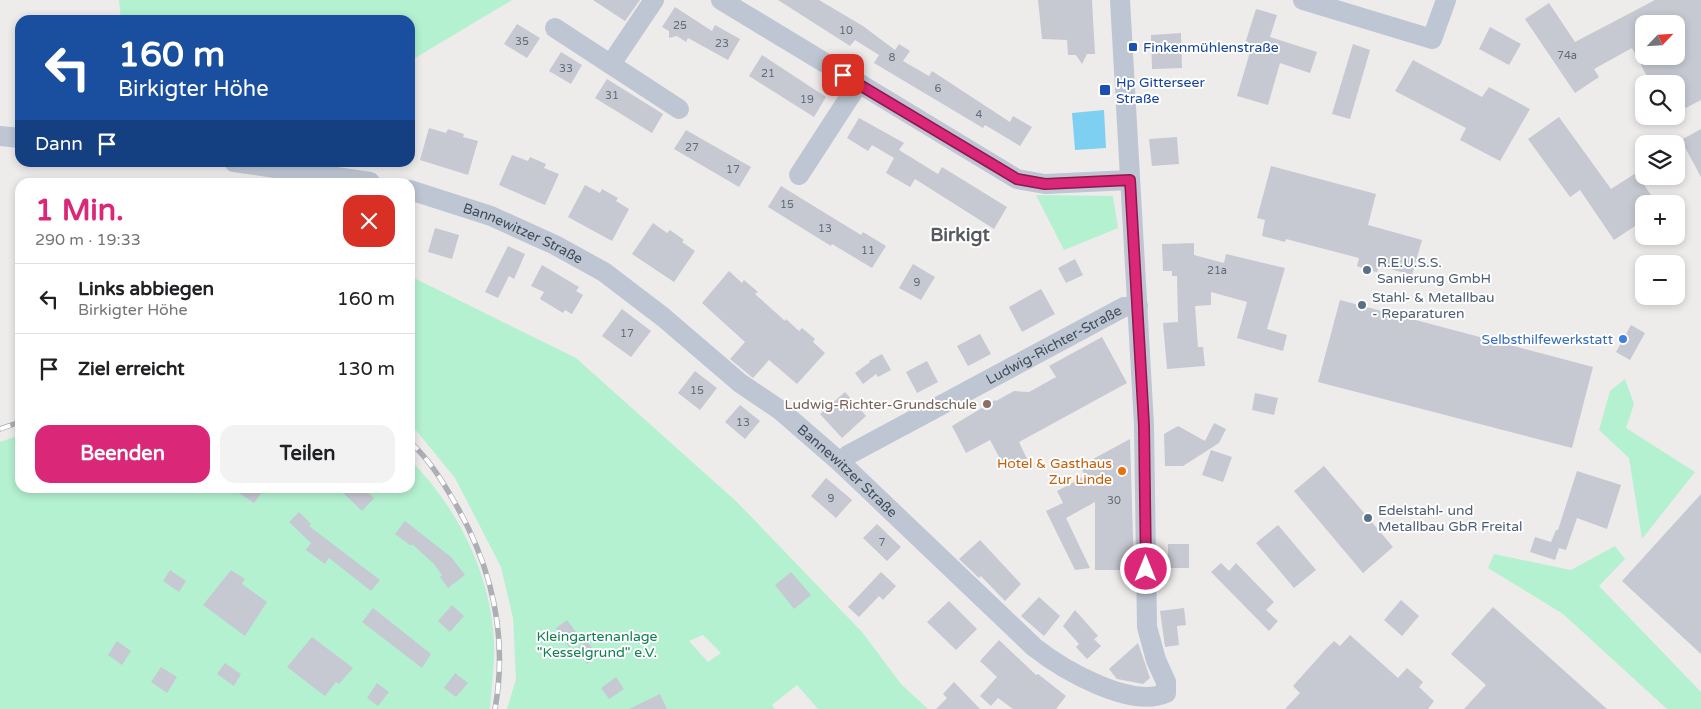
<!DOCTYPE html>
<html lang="de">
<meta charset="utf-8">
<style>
:root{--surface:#fff;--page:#f2f2f2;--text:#202124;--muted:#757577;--line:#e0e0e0;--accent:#db2777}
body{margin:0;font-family:"Varela Round",sans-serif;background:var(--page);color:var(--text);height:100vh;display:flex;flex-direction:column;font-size:19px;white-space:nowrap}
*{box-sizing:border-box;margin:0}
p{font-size:16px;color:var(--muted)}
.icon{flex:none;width:28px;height:28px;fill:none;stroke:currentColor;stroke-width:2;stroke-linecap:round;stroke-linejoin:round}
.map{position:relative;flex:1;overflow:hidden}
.panel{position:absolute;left:15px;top:178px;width:400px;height:315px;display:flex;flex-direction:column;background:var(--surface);border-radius:15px;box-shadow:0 2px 8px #0003}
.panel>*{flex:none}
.guide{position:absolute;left:15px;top:15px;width:400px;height:152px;border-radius:15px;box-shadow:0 2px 8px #0003;background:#1a4fa0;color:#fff;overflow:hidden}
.needle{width:32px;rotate:65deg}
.buttons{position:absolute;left:1635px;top:15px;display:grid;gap:10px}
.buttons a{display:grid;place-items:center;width:50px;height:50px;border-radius:10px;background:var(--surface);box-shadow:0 2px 8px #0003;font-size:25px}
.pin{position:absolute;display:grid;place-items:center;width:42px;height:42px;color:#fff;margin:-21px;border-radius:10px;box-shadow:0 2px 8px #0006}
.me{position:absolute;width:55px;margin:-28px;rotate:0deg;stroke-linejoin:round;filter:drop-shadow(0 0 4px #0008)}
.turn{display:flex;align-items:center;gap:18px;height:105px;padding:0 20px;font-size:22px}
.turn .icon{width:65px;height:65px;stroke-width:2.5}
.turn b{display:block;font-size:35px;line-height:42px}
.then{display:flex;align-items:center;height:48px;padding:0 20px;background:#0003;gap:10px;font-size:19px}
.round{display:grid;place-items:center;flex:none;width:52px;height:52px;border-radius:15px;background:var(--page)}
.overview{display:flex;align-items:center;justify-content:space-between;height:85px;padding:0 20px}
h1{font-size:30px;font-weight:700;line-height:38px;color:var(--accent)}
.cta{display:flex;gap:10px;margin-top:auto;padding:10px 20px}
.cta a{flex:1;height:58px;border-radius:15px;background:var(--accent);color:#fff;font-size:20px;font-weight:700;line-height:58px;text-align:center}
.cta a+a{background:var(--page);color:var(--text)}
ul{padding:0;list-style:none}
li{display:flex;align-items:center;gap:15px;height:70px;padding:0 20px;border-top:1px solid var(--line)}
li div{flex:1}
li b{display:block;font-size:19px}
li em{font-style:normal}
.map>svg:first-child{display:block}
</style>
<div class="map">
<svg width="1701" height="709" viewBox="0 0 1701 709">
<rect width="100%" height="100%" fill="#eeebeb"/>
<g fill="#b4f1d1" fill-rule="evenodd">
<polygon points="119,0 512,0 410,61 410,20 121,20"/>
<polygon points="1036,195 1113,196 1118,228 1064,250"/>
<path d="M410,276L576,358L737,502L862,632L901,684L928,709H818L797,685L772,705L775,709H507L516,679L513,618L501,567L455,478L410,423ZM703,635L721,653L708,662L689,641Z"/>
<polygon points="1625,379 1634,404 1626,428 1695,472 1642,539 1629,458 1599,430 1610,391"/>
<path d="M20,435V488H410V460C461,510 497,587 494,659C493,676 491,693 490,709H0V442Z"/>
<polygon points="1615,546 1625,559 1599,586 1701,692 1701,709 1667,709 1563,614 1488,568 1494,554 1571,570"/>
</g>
<polygon fill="#7dd0f2" points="1104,110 1106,148 1075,150 1072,113"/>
<g fill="#c6c9d2" fill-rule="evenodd">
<polygon points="593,0 640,0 625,21"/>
<polygon points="778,0 819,0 863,26 895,50 899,44 910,51 903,61 929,76 932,71 1010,122 1013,116 1032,127 1020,146 985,125 983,128 874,63 879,55 855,40 850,46"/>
<polygon points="1038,0 1092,0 1095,54 1087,54 1082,64 1076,55 1068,55 1067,40 1042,39"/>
<path d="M1655,0H1701V100L1676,113V84H1651L1632,48L1594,69L1599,77L1575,93L1525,19L1549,3L1575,42ZM1644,24H1676V56H1644Z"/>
<polygon points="675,7 712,31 715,25 740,39 728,60 688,38 686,42 677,36 669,38 669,31 662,27"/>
<polygon points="1256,9 1277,15 1270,37 1317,52 1310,73 1280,63 1268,105 1237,96 1250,52 1243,50"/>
<polygon points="517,24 540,38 527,58 504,44"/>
<polygon points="1490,27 1521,44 1509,65 1479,49"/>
<polygon points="1181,33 1182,68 1152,69 1151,35"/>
<polygon points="1353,44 1370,50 1350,119 1332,114"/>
<polygon points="561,52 582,65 571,84 549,71"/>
<polygon points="762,55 826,97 814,117 749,76"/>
<polygon points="1413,60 1482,97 1489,87 1530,109 1500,161 1460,140 1466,128 1395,91"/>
<polygon points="607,79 663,114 652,133 595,98"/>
<polygon points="1559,117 1611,189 1636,173 1657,204 1644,204 1644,220 1614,240 1580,190 1570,197 1528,139"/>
<polygon points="859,118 904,143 899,150 938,174 942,167 1007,207 994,229 915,179 910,187 886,173 894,158 872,145 868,151 847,138"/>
<polygon points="429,128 446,133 448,129 464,134 463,137 478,141 468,175 420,160"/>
<polygon points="1701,129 1701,177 1681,140"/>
<polygon points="686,130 751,167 739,187 674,149"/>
<polygon points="1177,137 1179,164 1152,166 1149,139"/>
<polygon points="512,155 528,161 530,157 546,164 544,168 559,174 545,205 499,185"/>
<polygon points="1271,166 1376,194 1368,225 1422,240 1412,275 1379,266 1377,272 1367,270 1357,266 1359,258 1286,239 1285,242 1262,236 1265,220 1257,218"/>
<polygon points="585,185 600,193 602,189 618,198 616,201 629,209 612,241 568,217"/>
<polygon points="781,186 861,235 863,232 886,246 872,268 832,244 831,246 768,207"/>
<polygon points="653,223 667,233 670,230 684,240 682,242 695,251 674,282 632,254"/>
<polygon points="435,228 459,235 452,259 428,252"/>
<polygon points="1194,243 1194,255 1224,263 1226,254 1285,268 1267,329 1287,335 1283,351 1237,338 1247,302 1211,292 1211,305 1195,306 1198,347 1203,347 1205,366 1167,369 1163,323 1178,322 1177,276 1172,276 1172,271 1163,271 1162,244"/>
<polygon points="508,246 525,254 514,279 509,276 498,298 485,292"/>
<polygon points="1075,259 1083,275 1066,283 1058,268"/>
<polygon points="913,264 935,277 921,300 899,288"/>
<polygon points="542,265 579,287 576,291 583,295 572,314 565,310 563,313 540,299 544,292 531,286"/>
<polygon points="729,271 742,283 744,280 758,292 755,294 785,321 786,319 799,331 802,328 815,339 813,342 825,353 797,384 769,360 753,378 730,359 745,342 702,303"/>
<polygon points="1041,289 1055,314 1022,332 1009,307"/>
<polygon points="1340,300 1593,367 1572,448 1318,382"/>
<polygon points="622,309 651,331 631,357 602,336"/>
<polygon points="1631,325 1645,333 1630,360 1616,352"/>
<polygon points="980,334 991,354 968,366 957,346"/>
<polygon points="1102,337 1127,383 1019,442 1027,459 1006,470 990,440 966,453 952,426 995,400 996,401 1014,391 1029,392 1056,377 1049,366"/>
<polygon points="882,354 891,370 878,377 876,374 863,384 855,373 870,362 869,361"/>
<polygon points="927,361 938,382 917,393 906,372"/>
<polygon points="695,371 717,388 700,410 678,393"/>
<polygon points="845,392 866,416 842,438 820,414"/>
<polygon points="1255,393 1278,398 1274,415 1252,410"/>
<polygon points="740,405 760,421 745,439 725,422"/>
<polygon points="1214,423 1226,429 1219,443 1183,466 1165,466 1164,434 1178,426 1205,441"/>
<polygon points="1130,439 1134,570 1095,570 1095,502 1066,518 1090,568 1075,570 1046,511 1063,503 1057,491 1085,476 1080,466"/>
<polygon points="1211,450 1232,457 1223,482 1202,475"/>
<polygon points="1324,466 1393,547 1363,573 1294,491"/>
<polygon points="1577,471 1621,485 1607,529 1577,518 1566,550 1559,548 1555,560 1530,552 1535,537 1551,542 1556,530 1558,530"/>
<polygon points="826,478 852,500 836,518 811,496"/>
<polygon points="231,488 265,488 254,503"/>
<polygon points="338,488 363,488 374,498 362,511"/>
<polygon points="1701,494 1701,654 1622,581"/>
<polygon points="299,512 311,524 309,526 380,580 371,591 329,558 325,564 306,550 311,543 289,522"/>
<polygon points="405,521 451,557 465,575 448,588 440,577 442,575 434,564 412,544 411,546 395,534"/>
<polygon points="877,524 901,547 887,561 863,538"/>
<polygon points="1278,525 1316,570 1294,588 1256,543"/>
<polygon points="980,540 1021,584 1005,601 981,576 979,578 959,559"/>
<rect x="1168" y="544" width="21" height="24"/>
<polygon points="1221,563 1229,571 1236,563 1274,602 1266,610 1278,621 1269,631 1211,572"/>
<polygon points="170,570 186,581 179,592 163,581"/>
<polygon points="231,570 245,579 242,584 267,602 245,636 203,605"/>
<polygon points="791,572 811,595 794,609 775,585"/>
<polygon points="881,572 896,586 883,600 879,596 859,617 848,607"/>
<polygon points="1039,597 1060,616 1044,636 1021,616"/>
<polygon points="1401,600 1419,616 1402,636 1384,620"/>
<polygon points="949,601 977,629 956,650 927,622"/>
<polygon points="452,605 464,616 450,632 438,621"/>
<polygon points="1493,607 1607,709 1464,709 1486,685 1451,654"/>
<polygon points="373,608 431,654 422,668 362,622"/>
<polygon points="1184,608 1186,625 1177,626 1179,645 1165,647 1160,611"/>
<polygon points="1075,610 1098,636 1094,639 1101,646 1087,659 1076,647 1079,644 1063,626"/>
<polygon points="567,620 581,639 569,647 556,628"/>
<polygon points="1350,635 1398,678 1407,668 1423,682 1419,687 1434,701 1428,709 1285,709 1300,693 1293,686 1327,648 1334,641 1340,646"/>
<polygon points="312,637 353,668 339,684 336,682 325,696 287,667"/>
<polygon points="999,640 1036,675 1038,674 1066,696 1056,709 1013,709 998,698 991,706 980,696 997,677 980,661"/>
<polygon points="117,641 131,651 122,665 108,655"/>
<polygon points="587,641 598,656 587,664 576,649"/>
<polygon points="1138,643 1150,678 1143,684 1117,679 1109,669"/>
<polygon points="225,663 241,674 234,686 217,674"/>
<polygon points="161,667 177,677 167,693 151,682"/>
<polygon points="455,673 468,683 456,697 444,688"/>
<polygon points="616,677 624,689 609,699 601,688"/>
<polygon points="954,682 980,709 936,709 947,698 943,694"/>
<polygon points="377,683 389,692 378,706 367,698"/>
<polygon points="660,694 667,709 629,709"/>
</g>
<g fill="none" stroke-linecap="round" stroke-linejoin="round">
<g stroke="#bdc6d2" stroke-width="20">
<polyline points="721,0 1017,179 1045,184 1130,180"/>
<polyline points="1303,0 1432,39 1446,0"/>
<polyline points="555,28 679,109"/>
<polyline points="611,64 654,0"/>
<polyline points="0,136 20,138"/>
<polyline points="234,162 370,182"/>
<polyline points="799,175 858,84"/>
<path id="s1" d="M410,190L491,216L555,245L604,272L663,317L740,383L780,410L841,463L1034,647C1063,670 1131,709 1166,693V682L1156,660L1147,627L1144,425L1120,0"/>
<path id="s2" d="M841,463L848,455L1124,307L1138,306"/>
</g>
<defs>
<g id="rail">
<polyline points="0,429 20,422"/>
<path d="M410,442C429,459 443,482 455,503C492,567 508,636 495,709"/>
</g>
</defs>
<use href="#rail" stroke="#adafb6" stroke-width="5.5"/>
<use href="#rail" stroke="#fff" stroke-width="4" stroke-dasharray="11" stroke-linecap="butt"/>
</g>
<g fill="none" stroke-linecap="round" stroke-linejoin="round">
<defs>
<polyline id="route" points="843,75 1017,179 1045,184 1130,180 1144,425 1146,569"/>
</defs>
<use href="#route" stroke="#8e194d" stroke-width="12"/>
<use href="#route" stroke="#db2777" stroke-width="9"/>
</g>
<g fill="#1a4fb4" stroke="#fff" stroke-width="2">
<rect x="1128" y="42" width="10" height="10" rx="2.5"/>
<rect x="1099" y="84" width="12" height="12" rx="2.5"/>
</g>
<g fill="#5c6f8a" stroke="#fff" stroke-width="2">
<circle cx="1367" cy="270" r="5"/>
<circle cx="1362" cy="305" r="5"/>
<circle cx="1368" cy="518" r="5"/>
</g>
<circle fill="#3f7fe0" stroke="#fff" stroke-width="2" cx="1623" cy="339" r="5"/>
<circle fill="#8d6e63" stroke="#fff" stroke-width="2" cx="987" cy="404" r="5"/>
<circle fill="#e8710a" stroke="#fff" stroke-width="2" cx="1122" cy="471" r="5"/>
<g text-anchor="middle" stroke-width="4" stroke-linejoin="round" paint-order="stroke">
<g font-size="11" fill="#636c78">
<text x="680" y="29">25</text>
<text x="846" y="34">10</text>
<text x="522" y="45">35</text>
<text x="722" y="47">23</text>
<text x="1567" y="59">74a</text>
<text x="892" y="61">8</text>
<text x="566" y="72">33</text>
<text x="768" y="77">21</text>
<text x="938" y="92">6</text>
<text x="612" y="99">31</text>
<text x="807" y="103">19</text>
<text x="979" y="118">4</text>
<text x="692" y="151">27</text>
<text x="733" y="173">17</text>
<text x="787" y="208">15</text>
<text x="825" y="232">13</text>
<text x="868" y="254">11</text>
<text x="1217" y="274">21a</text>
<text x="917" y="286">9</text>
<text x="627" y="337">17</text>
<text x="697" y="394">15</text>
<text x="743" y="426">13</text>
<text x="831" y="502">9</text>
<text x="1114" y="504">30</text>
<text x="882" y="546">7</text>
</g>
<g font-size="14" fill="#164399" stroke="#fff" text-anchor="start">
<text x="1143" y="52">Finkenmühlenstraße</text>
<text x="1116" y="87">Hp Gitterseer<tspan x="1116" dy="16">Straße</tspan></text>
</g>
<g font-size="14" fill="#424d5a" stroke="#fff">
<text dy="5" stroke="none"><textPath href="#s1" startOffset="121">Bannewitzer Straße</textPath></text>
<text dy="5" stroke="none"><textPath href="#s2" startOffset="244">Ludwig-Richter-Straße</textPath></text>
<text dy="5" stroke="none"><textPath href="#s1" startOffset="526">Bannewitzer Straße</textPath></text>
</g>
<g font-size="14" fill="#4e5e75" stroke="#fff" text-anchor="start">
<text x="1377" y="267">R.E.U.S.S.<tspan x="1377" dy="16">Sanierung GmbH</tspan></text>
<text x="1372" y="302">Stahl- &amp; Metallbau<tspan x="1372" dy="16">- Reparaturen</tspan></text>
<text x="1378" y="515">Edelstahl- und<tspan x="1378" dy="16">Metallbau GbR Freital</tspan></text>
</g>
<g font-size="14" fill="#366cbe" stroke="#fff" text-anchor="end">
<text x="1613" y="344">Selbsthilfewerkstatt</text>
</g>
<g font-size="14" fill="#785e54" stroke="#fff" text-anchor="end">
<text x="977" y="409">Ludwig-Richter-Grundschule</text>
</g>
<g font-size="14" fill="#c56008" stroke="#fff" text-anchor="end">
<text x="1112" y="468">Hotel &amp; Gasthaus<tspan x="1112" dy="16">Zur Linde</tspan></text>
</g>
<g font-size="14" fill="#0f7f50" stroke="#fff">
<text x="597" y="641">Kleingartenanlage<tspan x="597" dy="16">"Kesselgrund" e.V.</tspan></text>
</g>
<g font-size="19" font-weight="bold" fill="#575b61" stroke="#fff">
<text x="960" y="241">Birkigt</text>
</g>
</g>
</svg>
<div class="buttons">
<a><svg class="needle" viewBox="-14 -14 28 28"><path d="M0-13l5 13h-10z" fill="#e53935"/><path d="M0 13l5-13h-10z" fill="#757577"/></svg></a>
<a><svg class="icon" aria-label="search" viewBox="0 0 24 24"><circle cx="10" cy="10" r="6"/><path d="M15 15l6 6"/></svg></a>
<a><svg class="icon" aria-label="layers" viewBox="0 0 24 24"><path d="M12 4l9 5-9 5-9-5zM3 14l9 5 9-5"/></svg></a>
<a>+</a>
<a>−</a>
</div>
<div class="pin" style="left:843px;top:75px;background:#d93025"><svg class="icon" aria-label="arrive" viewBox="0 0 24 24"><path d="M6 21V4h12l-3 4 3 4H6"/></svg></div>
<svg class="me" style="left:1146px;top:569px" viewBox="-20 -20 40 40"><circle r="17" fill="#db2777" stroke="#fff" stroke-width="3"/><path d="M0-11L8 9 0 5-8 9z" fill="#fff"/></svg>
<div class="guide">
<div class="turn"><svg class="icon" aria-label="left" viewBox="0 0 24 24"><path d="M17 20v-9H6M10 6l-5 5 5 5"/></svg><div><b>160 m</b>Birkigter Höhe</div></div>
<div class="then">Dann<svg class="icon" aria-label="arrive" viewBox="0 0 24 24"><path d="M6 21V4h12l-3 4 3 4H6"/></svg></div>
</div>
<section class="panel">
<div class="overview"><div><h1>1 Min.</h1><p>290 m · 19:33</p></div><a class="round" style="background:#d93025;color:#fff"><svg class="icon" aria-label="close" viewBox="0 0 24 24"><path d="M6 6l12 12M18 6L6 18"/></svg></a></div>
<ul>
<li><svg class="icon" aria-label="left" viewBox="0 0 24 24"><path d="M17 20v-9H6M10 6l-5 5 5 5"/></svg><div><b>Links abbiegen</b><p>Birkigter Höhe</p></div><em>160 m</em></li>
<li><svg class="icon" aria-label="arrive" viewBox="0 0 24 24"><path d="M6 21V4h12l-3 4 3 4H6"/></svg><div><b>Ziel erreicht</b></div><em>130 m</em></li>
</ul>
<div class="cta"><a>Beenden</a><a>Teilen</a></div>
</section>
</div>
